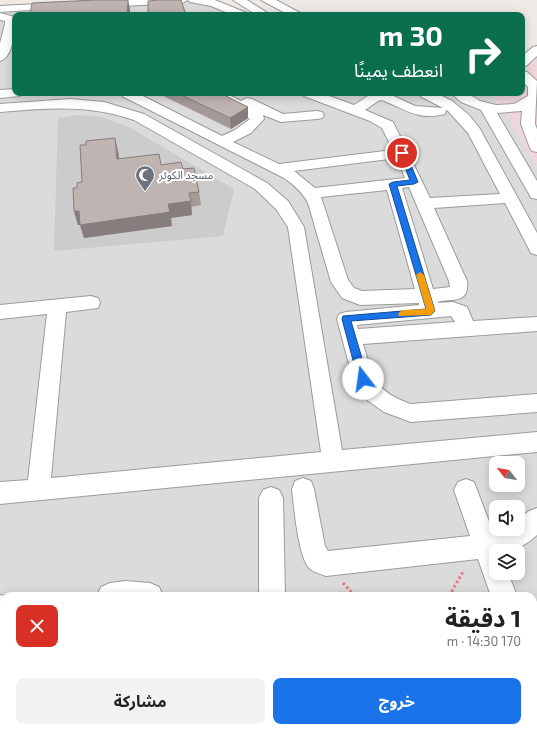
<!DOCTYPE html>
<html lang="ar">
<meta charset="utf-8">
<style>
:root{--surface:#fff;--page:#f2f2f2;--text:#222;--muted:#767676;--accent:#1a73e8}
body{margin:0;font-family:"Exo 2","Noto Sans Arabic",sans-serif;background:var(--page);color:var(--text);direction:rtl;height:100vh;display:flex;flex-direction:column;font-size:15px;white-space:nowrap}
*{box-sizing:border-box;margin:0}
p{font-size:13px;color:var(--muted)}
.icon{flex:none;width:22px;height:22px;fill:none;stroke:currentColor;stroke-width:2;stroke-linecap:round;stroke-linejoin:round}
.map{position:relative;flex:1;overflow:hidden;direction:ltr}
.side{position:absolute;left:0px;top:592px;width:537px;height:140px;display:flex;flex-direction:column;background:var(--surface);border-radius:12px 12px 0 0;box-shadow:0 2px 10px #0003;direction:rtl}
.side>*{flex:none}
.banner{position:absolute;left:12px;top:12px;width:513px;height:84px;border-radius:8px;box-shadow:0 2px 10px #0003;direction:rtl;background:#0b6e4f;color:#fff;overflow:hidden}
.needle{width:26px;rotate:301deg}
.tools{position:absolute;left:489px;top:456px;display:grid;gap:8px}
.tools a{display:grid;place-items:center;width:36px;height:36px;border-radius:8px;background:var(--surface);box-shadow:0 2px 10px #0003;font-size:20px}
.pin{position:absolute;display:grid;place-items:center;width:34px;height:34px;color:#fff;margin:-17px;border:2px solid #fff;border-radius:50%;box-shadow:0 1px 4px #0007}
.me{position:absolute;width:44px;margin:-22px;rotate:345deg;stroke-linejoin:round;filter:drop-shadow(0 0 3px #0008)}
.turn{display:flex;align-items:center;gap:14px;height:84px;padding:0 16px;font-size:18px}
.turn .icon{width:52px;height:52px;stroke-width:2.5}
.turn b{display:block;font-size:28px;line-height:34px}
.round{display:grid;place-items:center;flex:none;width:42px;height:42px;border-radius:8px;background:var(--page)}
.overview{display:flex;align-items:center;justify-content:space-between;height:68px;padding:0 16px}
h1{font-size:24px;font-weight:700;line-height:30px}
.primary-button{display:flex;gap:8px;margin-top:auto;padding:8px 16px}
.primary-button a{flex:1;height:46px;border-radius:8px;background:var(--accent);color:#fff;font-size:16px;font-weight:700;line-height:46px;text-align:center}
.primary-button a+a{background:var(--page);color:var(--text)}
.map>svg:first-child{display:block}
</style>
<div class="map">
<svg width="537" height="732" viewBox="0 0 537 732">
<rect width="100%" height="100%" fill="#eee9e5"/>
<path fill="#dcdbdc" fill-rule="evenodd" d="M208,1L253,15H15V93H492L537,167V732H0V13ZM496,463H518V485H496ZM496,507H518V529H496ZM496,551H518V573H496ZM4,596H533V728H4Z"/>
<polygon fill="#eed6da" points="537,52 537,167 492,93 522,93 522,64"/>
<polygon fill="#ccc" points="78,115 102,117 127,126 234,189 223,236 54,251 58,118"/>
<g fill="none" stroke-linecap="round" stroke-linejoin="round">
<defs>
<g id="minor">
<polygon points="115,0 188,0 182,3 102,7 96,4 102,1"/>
<polygon points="188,0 215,0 247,13 249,15 233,15 211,6 190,2"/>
<polygon points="233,0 247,0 271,15 257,15"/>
<polygon points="261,0 276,0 304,15 289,15"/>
<polygon points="58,3 62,4 64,6 62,8 0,12 0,6"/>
<path d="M0,13L15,17C15,28 14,57 0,61V43L5,24V21L0,20Z"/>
<polygon points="537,46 537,56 526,66 522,67 522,56 533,47"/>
<polygon points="522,71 527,72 537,81 535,124 537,129 537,152 532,151 530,148 521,124 522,111 497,113 537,181 537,199 531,198 529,194 481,110 461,102 451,93 467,93 480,101 496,105 514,104 528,96 528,87 522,81"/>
<polygon points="15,89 15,93 22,93 20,96 0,98 0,90"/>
<path d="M120,93H137L222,136L235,130L250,119L219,101L217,98L219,95H229L241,101L247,98L252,99L283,114L317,111L322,112L324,115L322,118L317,119L281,122L263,115L264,119L251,133L233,142L279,164L393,150L382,128L370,121L304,96L302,93H321L354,105L371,94L387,93L415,106L443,108L420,96L418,93H436L452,101L469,115L480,129L537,233V255L531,253L505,203L434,208L467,281C470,308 446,296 437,303L453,302L467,307L473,321L537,317V331L363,344C373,377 375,392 411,404L537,394V412L411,422L384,412L367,400L353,379L337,319L339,314L346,312L419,305V303L360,305L342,298L331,282L308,203C302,192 294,185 284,178L122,96ZM382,100C405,109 418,121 445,114L446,110L448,111L468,133L500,194L430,198L393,122L365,110L378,101ZM397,158L405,178L315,188L294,171ZM409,187L449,281L450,287L433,289L402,188ZM387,190L415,289L362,291L354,288L348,280L321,197ZM451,316L455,322L358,329L357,325Z"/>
<path d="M70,99L104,102L144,114L267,183L288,201L304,227L342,450L537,432V452L0,504V482L28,480L47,314L0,319V305L91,296L98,298L100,303L98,308L66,312L51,478L321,452L288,227L276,209L255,189L134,120C88,104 48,108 0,112V104Z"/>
<path d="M303,478L311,481L314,489L325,546L328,551L470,536L454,490L458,482L466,479L474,482L493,532L504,529H518V520L529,511L537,508V535C524,547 514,551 496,551V573H508L517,596H491L478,559L326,576C321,574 313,572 309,568C298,555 294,507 292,489L295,481Z"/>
<polygon points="271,487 279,490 283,498 285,596 259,596 259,498 263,490"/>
<polygon points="126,581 150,583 159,587 163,596 97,596 101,587 110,583"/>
<polygon points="0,595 6,596 4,596 4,621 0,621"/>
<rect x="533" y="628" width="4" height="26"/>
<polygon points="4,656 4,689 0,691 0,658"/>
<polygon points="0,707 4,707 4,728 15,728 14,731 0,732"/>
<rect x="194" y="728" width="28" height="4"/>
</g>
</defs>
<use href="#minor" stroke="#9b9b9b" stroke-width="2"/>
<g stroke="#ef7684" stroke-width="3" stroke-dasharray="2.5 2.5" stroke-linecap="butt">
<polyline points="343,583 355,596"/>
<polyline points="449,596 464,570"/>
</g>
<use href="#minor" fill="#fff" fill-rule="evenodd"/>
</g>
<g fill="#a49b99">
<polygon points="130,9 129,15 30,15"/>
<polygon points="157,93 220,93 248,118 231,129"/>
<polygon points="86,145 118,151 119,159 161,165 183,169 199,192 201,205 191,207 192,215 171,218 172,226 84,238 80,225 78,225 74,211 77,188 82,182"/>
</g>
<g fill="#867e7d">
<polygon points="128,0 130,9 129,15 127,15 127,13"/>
<polygon points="248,107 248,118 231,129 230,118"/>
<polygon points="115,138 118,151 121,173 117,159"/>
<polygon points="191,201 192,215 171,218 172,226 84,238 80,225 78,225 74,211 168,204"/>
</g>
<g fill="#bfb4b2" stroke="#867e7d">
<polygon points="96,0 128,0 127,13 92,15 30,15 32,3"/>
<polygon points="157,0 181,0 186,15 148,15 148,1"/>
<polygon points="177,93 220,93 248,107 230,118"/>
<polygon points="115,138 117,159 159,154 161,165 181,162 183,169 194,168 199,192 189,193 191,201 168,204 170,212 80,225 79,211 74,211 73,188 77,188 77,183 82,182 80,145 86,145 86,141"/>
</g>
<polygon fill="#1a73e8" stroke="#114b97" points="402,151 406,153 418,182 414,184 397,186 435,311 431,315 351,321 368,379 363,383 358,379 342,319 343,316 426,309 389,184 393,182 410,180 399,153"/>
<polygon fill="#f59e0b" points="420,272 424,275 435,311 431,315 399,316 398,314 402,310 426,309 416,275"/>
<defs>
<symbol id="mosque-pin" viewBox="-11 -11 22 30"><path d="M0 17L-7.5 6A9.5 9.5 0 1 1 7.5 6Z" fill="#6b7280" stroke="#fff"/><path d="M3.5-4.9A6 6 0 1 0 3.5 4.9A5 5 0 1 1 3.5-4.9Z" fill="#fff"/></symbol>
</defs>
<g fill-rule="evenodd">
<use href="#mosque-pin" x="134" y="164" width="22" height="30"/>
</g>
<g text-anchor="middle" stroke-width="4" stroke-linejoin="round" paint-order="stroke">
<g font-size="11" fill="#5b616d" stroke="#fff" text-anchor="start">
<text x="159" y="179">مسجد الكوثر</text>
</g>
</g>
</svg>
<div class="tools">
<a><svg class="needle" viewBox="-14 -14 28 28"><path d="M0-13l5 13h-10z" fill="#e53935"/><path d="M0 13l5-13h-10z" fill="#767676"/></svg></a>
<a><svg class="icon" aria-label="sound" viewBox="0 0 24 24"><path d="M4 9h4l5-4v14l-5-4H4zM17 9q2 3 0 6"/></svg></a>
<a><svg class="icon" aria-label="layers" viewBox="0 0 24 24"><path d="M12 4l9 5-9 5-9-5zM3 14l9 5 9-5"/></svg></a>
</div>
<div class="pin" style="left:402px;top:153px;background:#d93025"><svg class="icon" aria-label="arrive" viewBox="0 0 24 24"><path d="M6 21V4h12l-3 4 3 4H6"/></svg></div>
<svg class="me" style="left:363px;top:379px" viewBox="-20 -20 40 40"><circle r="19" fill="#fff"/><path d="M0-13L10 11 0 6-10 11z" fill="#1a73e8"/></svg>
<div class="banner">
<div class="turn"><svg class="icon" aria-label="right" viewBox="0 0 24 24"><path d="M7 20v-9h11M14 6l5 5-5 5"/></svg><div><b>30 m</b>انعطف يمينًا</div></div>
</div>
<section class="side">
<div class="overview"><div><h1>1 دقيقة</h1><p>170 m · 14:30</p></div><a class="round" style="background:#d93025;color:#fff"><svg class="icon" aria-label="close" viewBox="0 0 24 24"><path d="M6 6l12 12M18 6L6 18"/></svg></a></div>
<div class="primary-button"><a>خروج</a><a>مشاركة</a></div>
</section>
</div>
